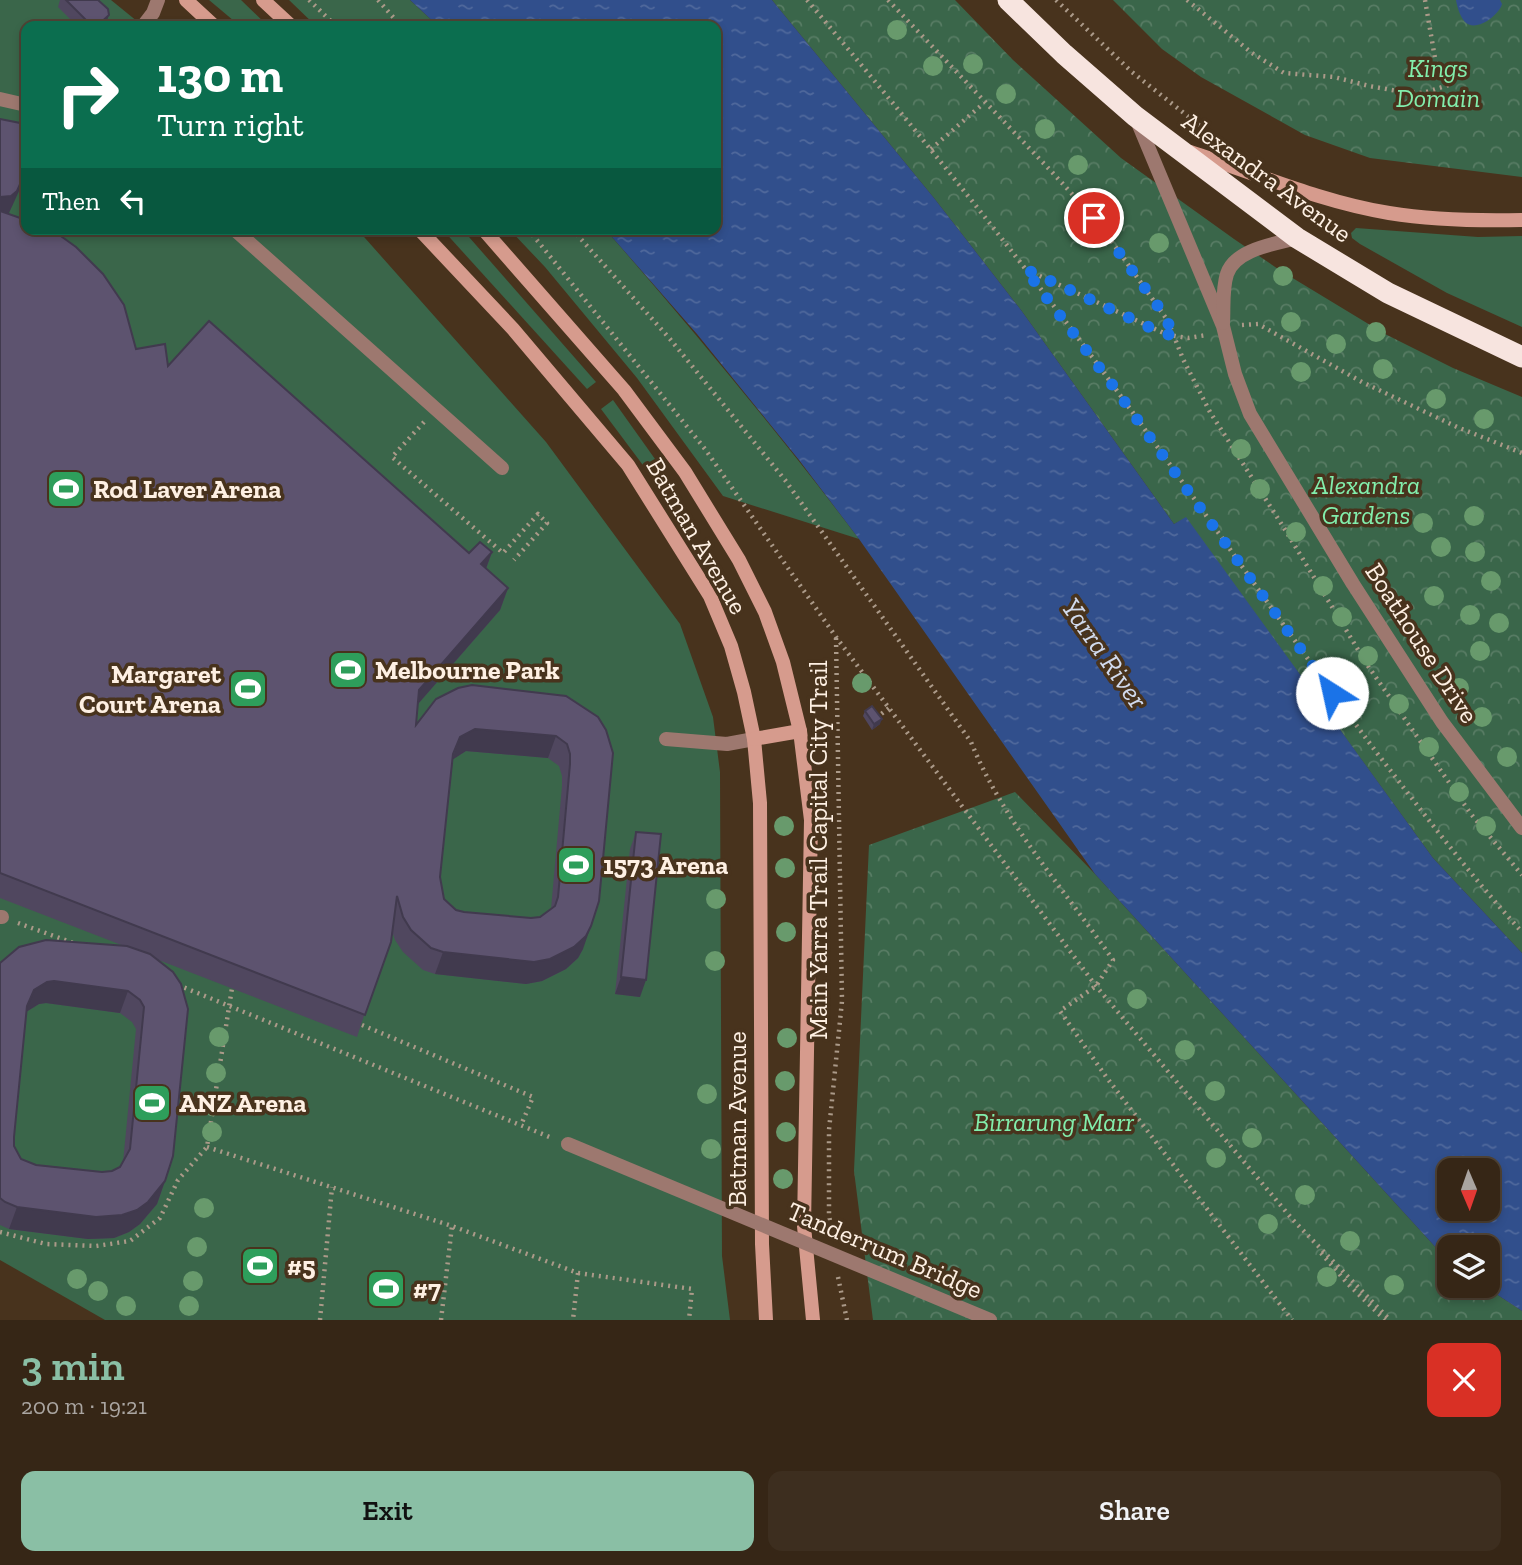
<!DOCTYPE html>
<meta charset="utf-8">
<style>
:root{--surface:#362616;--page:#3d2e1f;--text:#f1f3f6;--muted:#aaa5a1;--line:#504335;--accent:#8abfa5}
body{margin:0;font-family:"Zilla Slab",serif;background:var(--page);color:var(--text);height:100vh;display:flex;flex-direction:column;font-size:26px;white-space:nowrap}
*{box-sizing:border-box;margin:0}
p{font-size:23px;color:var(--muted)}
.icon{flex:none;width:38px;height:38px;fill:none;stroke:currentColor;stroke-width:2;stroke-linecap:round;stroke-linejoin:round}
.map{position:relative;height:1320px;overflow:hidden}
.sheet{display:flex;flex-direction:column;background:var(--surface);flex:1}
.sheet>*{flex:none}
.guide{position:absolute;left:21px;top:21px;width:700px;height:214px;border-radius:14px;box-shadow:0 4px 10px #0003,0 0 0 2px var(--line);background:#0b6e4f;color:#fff;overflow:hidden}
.needle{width:46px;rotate:178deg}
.fabs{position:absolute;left:1437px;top:1158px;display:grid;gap:14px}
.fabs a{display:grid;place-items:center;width:63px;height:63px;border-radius:14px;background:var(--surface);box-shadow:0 4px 10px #0003,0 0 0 2px var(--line);font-size:35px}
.pin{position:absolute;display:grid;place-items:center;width:60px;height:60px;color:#fff;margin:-30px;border:4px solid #fff;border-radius:50%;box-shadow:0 2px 7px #0007}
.me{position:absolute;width:77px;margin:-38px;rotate:325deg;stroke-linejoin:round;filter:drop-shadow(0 0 5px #0008)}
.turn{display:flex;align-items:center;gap:24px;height:147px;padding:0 21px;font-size:32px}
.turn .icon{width:91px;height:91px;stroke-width:2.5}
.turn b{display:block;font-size:49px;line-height:60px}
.then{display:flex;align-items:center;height:66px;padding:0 21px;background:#0003;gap:14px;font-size:26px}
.round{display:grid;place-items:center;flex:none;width:74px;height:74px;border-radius:14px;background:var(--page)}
.overview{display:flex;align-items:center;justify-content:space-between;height:119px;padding:0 21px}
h1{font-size:42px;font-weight:600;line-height:52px;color:var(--accent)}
.button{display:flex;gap:14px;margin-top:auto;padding:14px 21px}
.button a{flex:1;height:80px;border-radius:14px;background:var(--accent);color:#111;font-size:28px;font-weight:600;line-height:80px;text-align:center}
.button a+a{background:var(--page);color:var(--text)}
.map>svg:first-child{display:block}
</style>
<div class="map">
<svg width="1522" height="1320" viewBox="0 0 1522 1320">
<defs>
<pattern id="park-crowns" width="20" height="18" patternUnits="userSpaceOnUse" patternTransform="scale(1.75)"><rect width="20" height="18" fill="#3a664a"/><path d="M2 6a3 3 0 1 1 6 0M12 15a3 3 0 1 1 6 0" fill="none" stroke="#587c64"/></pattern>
<pattern id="water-ripples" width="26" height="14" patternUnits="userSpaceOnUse" patternTransform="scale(1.75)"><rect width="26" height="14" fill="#314f8c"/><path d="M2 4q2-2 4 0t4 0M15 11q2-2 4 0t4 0" fill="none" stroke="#50699c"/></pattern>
</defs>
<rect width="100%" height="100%" fill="#48331d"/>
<g fill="#3a664a">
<polygon points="0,0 111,0 143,26 26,26 26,229 357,229 546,442 680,624 713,717 720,772 722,1256 730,1320 105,1320 0,1260"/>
<polygon points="209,0 241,0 268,26 240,26"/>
<polygon points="289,0 410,0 438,26 316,26"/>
<polygon points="1356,228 1478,237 1522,236 1522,327 1447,293 1360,244 1352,238 1351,233"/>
<polygon points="442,229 462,229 596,382 587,389"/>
<path d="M509,229H605C693,330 778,432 859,539L723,496L637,378L545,267Z"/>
<polygon points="613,400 660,466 669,488 663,492 601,409"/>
</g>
<g fill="url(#park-crowns)">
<polygon points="772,0 955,0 1013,60 1121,158 1234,239 1281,271 1385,334 1453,368 1522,397 1522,953 1433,858 1186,518 1174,524 1021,310 934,198"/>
<polygon points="1113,0 1522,0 1522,177 1370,158 1305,135 1201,77 1162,49"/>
<polygon points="1015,792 1095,874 1449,1262 1449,1286 1484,1286 1522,1311 1522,1320 873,1320 854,1171 869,845"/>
</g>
<g fill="url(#water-ripples)" fill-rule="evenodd">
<path d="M410,0H772L934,198L1021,310L1174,524L1186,517L1433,858L1522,953V1311L1484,1286H1488V1248H1449V1262L1095,874L859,539L799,460L697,334L605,229H716V26H438ZM1449,1171H1488V1209H1449Z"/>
<path d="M1456,0H1500L1502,4C1499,15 1476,33 1465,22C1460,17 1457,6 1456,0Z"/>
</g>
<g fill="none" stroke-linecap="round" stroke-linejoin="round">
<g stroke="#ab9a89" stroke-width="4.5" stroke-dasharray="2 5" stroke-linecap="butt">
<polyline points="309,0 336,26"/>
<polyline points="378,0 401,26"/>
<path d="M807,0C913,126 1018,255 1115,388C1203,509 1287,633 1377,753C1424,814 1470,875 1522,932"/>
<polyline points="888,0 1051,171 1094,218 1120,253 1168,321 1183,359 1210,412 1284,528 1368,666 1471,814 1522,875"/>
<polyline points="1056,0 1132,72 1214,137"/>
<polyline points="1187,0 1252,53 1284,73 1334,77 1369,86 1403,92 1423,93 1452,84"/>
<polyline points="1425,0 1436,64"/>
<polyline points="931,149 984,103"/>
<polyline points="528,229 705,449 836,637 1096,986 1293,1220 1390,1320"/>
<path d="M572,229L670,339L785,480L971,742C1004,823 1064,889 1113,960L1096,986L1060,1011L1107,1078L1292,1320"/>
<polyline points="1027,270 1168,335 1188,338 1207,335"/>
<polyline points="1242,325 1258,324 1362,382 1457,427 1522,453"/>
<polyline points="424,422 392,457 503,553 538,514 547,523 514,560"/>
<polyline points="876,718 889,708"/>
<polyline points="18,923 76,944"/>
<polyline points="178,985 552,1138"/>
<polyline points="362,1025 533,1097 521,1125"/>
<polyline points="207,1147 452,1226 578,1273 573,1320"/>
<polyline points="0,1232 46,1244 96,1246 130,1241 160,1218 178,1180 207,1147 232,988"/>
<polyline points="832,1234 829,1215 829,1130 842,1001 836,638"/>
<polyline points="1321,1253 1348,1284 1385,1320"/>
<polyline points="578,1273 692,1289 689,1320"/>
<polyline points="838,1277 847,1320"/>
<polyline points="320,1320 332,1187"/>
<polyline points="441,1320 452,1226"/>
</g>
<g stroke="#9d786f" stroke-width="14">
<polyline points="143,26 153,13 158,0"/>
<polyline points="0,99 26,105"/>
<polyline points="234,229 502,468"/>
<polyline points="666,739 727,744 754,739"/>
</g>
<g stroke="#9d786f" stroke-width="14">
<polyline points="1136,118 1223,326 1235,374 1250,414 1353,584 1442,722 1522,828"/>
<path d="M1223,323C1224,308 1222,289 1227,274C1235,249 1275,244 1297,238"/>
<polyline points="0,917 2,917"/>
</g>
<g stroke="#d69b8d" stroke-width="14">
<polyline points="186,0 214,26"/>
<polyline points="263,0 291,26"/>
<path d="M1190,152C1255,173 1321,202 1389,213C1433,220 1478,221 1522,220"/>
<polyline points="419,229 513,329 628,465 710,596 731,646 744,692 754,739 760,803 762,1244 766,1320"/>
<polyline points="483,229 624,390 685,472 739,560 765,612 783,662 800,731 811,820 804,1226 813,1320"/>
<polyline points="754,739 800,731"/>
</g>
<polyline stroke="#f7e4df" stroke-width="21" points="1008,0 1064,54 1135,116 1297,238 1388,293 1522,357"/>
<polyline stroke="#9d786f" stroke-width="14" points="568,1144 990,1320"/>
</g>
<g fill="#689a6c">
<circle cx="897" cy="30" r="10"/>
<circle cx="973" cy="64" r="10"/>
<circle cx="933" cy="66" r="10"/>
<circle cx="1006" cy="94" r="10"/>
<circle cx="1045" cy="129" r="10"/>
<circle cx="1078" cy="165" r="10"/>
<circle cx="1159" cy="243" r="10"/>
<circle cx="1283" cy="276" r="10"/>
<circle cx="1291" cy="322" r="10"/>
<circle cx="1376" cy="332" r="10"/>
<circle cx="1336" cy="344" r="10"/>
<circle cx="1383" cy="369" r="10"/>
<circle cx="1301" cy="372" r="10"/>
<circle cx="1436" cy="399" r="10"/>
<circle cx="1484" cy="419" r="10"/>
<circle cx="1241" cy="449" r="10"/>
<circle cx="1260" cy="489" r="10"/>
<circle cx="1474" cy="516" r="10"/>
<circle cx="1379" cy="517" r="10"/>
<circle cx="1423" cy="523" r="10"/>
<circle cx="1296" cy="532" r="10"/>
<circle cx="1441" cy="547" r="10"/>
<circle cx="1475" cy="552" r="10"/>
<circle cx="1491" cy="581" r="10"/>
<circle cx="1323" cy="586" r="10"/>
<circle cx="1434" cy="596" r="10"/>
<circle cx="1470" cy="615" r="10"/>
<circle cx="1342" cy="617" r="10"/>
<circle cx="1499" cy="623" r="10"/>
<circle cx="1480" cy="651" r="10"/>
<circle cx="1368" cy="656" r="10"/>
<circle cx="862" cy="683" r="10"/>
<circle cx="1459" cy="688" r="10"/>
<circle cx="1399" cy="704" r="10"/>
<circle cx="1482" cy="717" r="10"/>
<circle cx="1429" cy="747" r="10"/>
<circle cx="1507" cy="757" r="10"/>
<circle cx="1459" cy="792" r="10"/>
<circle cx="784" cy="826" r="10"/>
<circle cx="1486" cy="826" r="10"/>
<circle cx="785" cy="868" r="10"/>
<circle cx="716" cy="899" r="10"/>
<circle cx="786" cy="932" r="10"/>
<circle cx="715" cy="961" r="10"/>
<circle cx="1137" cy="999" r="10"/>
<circle cx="219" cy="1037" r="10"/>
<circle cx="787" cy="1038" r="10"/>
<circle cx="1185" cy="1050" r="10"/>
<circle cx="216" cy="1073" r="10"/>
<circle cx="785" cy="1081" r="10"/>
<circle cx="1215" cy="1091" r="10"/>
<circle cx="707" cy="1094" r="10"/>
<circle cx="212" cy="1106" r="10"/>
<circle cx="212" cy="1132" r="10"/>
<circle cx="786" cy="1132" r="10"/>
<circle cx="1252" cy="1138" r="10"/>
<circle cx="711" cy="1149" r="10"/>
<circle cx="1216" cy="1158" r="10"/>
<circle cx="783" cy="1179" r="10"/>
<circle cx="1305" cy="1195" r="10"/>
<circle cx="204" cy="1208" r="10"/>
<circle cx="1268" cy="1224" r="10"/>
<circle cx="1350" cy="1241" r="10"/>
<circle cx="197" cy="1247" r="10"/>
<circle cx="1327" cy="1277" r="10"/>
<circle cx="77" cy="1279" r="10"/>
<circle cx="193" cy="1281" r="10"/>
<circle cx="1394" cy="1285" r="10"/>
<circle cx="98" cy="1291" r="10"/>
<circle cx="126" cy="1306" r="10"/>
<circle cx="189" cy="1306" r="10"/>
</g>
<g fill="#50475f" fill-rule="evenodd">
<polygon points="60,0 98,0 105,26 77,26 58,7"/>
<path d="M0,119L26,172L19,191L8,214L136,349L168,366L469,553L492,552L486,569L508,588L500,610L418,704L416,725L566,696L583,949L578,958L566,969L542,981L526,984L435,974L423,970L403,952L395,940L392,931L357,1037L156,959L165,1181L157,1204L140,1224L129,1232L114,1238L88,1239L9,1229L0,1225V963L124,946L0,898ZM466,751L548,758L559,766L562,776V786L551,909L540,917L531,918L464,912L456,910L444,899L440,877L453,759ZM46,1003L120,1013L132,1022L136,1029L123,1162L120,1167L112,1171L102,1172L36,1165L21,1159L14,1146V1137L26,1012L39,1004Z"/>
<polygon points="865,711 880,724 872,730 863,716"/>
<polygon points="636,832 640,997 615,994 630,849"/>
</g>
<g fill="#413a4e">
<polygon points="109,15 105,26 97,26"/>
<polygon points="26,171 19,191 9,213 3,218 0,218 0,197"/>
<polygon points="492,552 484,574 481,564"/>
<polygon points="508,588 500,610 411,712 419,690"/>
<polygon points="882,719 880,724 872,730 874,724"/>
<polygon points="475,729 556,736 548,758 466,751 452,760 460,737"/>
<polygon points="591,926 583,949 578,958 566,969 542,981 526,984 435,974 443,952"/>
<polygon points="621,977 646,980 640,997 615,994"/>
<polygon points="54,981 128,991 120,1013 46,1003 39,1004 26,1012 27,1006 34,990 47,982"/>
<polygon points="165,1181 157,1204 140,1224 129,1232 114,1238 88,1239 9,1229 17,1207"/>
</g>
<g fill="#5d536f" stroke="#413a4e" stroke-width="2" fill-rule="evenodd">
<polygon points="66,0 98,0 108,9 109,15 97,26 92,26"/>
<polygon points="0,119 20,123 26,135 26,171 17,191 11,196 0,197"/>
<path d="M0,211L26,220V229H51L76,247L103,274L124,305L136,349L165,344L168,366L209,321L469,553L480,542L492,552L481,564L508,588L419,690L416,725L436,699L458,688L472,685L566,696L598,717L606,730L613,753L599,901L591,926L586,936L574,947L550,959L534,962L443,952L431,948L411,930L403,917L397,896L391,942L365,1015L0,873ZM475,729L556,736L567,744L570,754V764L558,897L555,906L540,917L531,918L464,912L456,910L444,899L440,877L453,754L460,737Z"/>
<polygon points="872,706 882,719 874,724 865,711"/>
<polygon points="636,832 661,834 646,980 621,977"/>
<path d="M46,940L127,946L150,954L173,972L181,984L188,1009L173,1156L165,1181L148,1202L137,1210L122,1215L96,1217L17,1207L5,1202L0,1198V963L19,947ZM54,981L128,991L140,1000L144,1007L130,1149L120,1167L112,1171L102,1172L36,1165L21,1159L14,1146V1137L27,1006L34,990L47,982Z"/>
</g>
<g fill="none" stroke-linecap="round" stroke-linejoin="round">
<polyline stroke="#1a73e8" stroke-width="12" stroke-dasharray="0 21.6" points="1094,218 1163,313 1175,337 1151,328 1025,269 1114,387 1332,693"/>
</g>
<defs>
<symbol id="stadium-square" viewBox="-11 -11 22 22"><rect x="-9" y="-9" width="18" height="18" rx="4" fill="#2e9e5b" stroke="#48331d"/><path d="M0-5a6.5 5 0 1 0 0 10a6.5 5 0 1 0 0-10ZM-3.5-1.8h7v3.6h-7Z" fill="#fff"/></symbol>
</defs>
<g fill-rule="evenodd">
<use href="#stadium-square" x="44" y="467" width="44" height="44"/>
<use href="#stadium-square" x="326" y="648" width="44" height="44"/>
<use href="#stadium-square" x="226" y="667" width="44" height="44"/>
<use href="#stadium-square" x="554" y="843" width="44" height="44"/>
<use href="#stadium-square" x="130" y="1081" width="44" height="44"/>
<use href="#stadium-square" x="238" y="1244" width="44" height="44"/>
<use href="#stadium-square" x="364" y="1267" width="44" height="44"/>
</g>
<g text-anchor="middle" stroke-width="7" stroke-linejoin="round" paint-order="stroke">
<g font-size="26" font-style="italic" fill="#82eeac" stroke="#48331d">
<text x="1438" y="77">Kings<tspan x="1438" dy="30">Domain</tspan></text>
<text x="1366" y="494">Alexandra<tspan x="1366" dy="30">Gardens</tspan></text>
<text x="1054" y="1131">Birrarung Marr</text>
</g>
<g font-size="26" fill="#fef0e3" stroke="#48331d">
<text transform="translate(1267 177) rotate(36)" y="9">Alexandra Avenue</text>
<text transform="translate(697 536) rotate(60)" y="9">Batman Avenue</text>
<text transform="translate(1422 643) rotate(57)" y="9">Boathouse Drive</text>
<text transform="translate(818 850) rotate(-90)" y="9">Main Yarra Trail Capital City Trail</text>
<text transform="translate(737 1119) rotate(-90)" y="9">Batman Avenue</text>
<text transform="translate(885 1250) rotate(23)" y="9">Tanderrum Bridge</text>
</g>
<g font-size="26" font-weight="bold" fill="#fef0e3" stroke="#48331d" text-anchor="start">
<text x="93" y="498">Rod Laver Arena</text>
<text x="375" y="679">Melbourne Park</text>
<text x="221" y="683" text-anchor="end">Margaret<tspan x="221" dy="30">Court Arena</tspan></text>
<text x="603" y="874">1573 Arena</text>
<text x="179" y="1112">ANZ Arena</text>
<text x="287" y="1275">#5</text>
<text x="413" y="1298">#7</text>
</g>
<g font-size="28" font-style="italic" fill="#d1daed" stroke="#48331d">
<text transform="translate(1105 653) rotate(55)" y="10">Yarra River</text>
</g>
</g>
</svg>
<div class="fabs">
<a><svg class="needle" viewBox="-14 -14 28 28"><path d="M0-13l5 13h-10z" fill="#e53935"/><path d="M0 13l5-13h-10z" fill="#aaa5a1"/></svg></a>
<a><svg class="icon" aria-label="layers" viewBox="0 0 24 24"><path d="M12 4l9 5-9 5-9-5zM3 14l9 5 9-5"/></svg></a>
</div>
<div class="pin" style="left:1094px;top:218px;background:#d93025"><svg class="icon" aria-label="arrive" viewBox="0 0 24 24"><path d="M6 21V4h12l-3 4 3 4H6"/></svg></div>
<svg class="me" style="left:1332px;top:693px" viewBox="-20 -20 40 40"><circle r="19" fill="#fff"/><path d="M0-13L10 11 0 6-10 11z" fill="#1a73e8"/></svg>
<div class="guide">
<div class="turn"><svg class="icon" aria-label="right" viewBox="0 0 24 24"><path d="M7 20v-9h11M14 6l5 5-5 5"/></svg><div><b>130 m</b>Turn right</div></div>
<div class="then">Then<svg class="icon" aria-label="left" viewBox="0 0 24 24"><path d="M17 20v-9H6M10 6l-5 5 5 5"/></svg></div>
</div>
</div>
<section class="sheet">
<div class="overview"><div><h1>3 min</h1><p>200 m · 19:21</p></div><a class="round" style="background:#d93025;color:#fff"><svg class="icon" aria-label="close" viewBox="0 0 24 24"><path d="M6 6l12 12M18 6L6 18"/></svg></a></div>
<div class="button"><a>Exit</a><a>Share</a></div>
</section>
